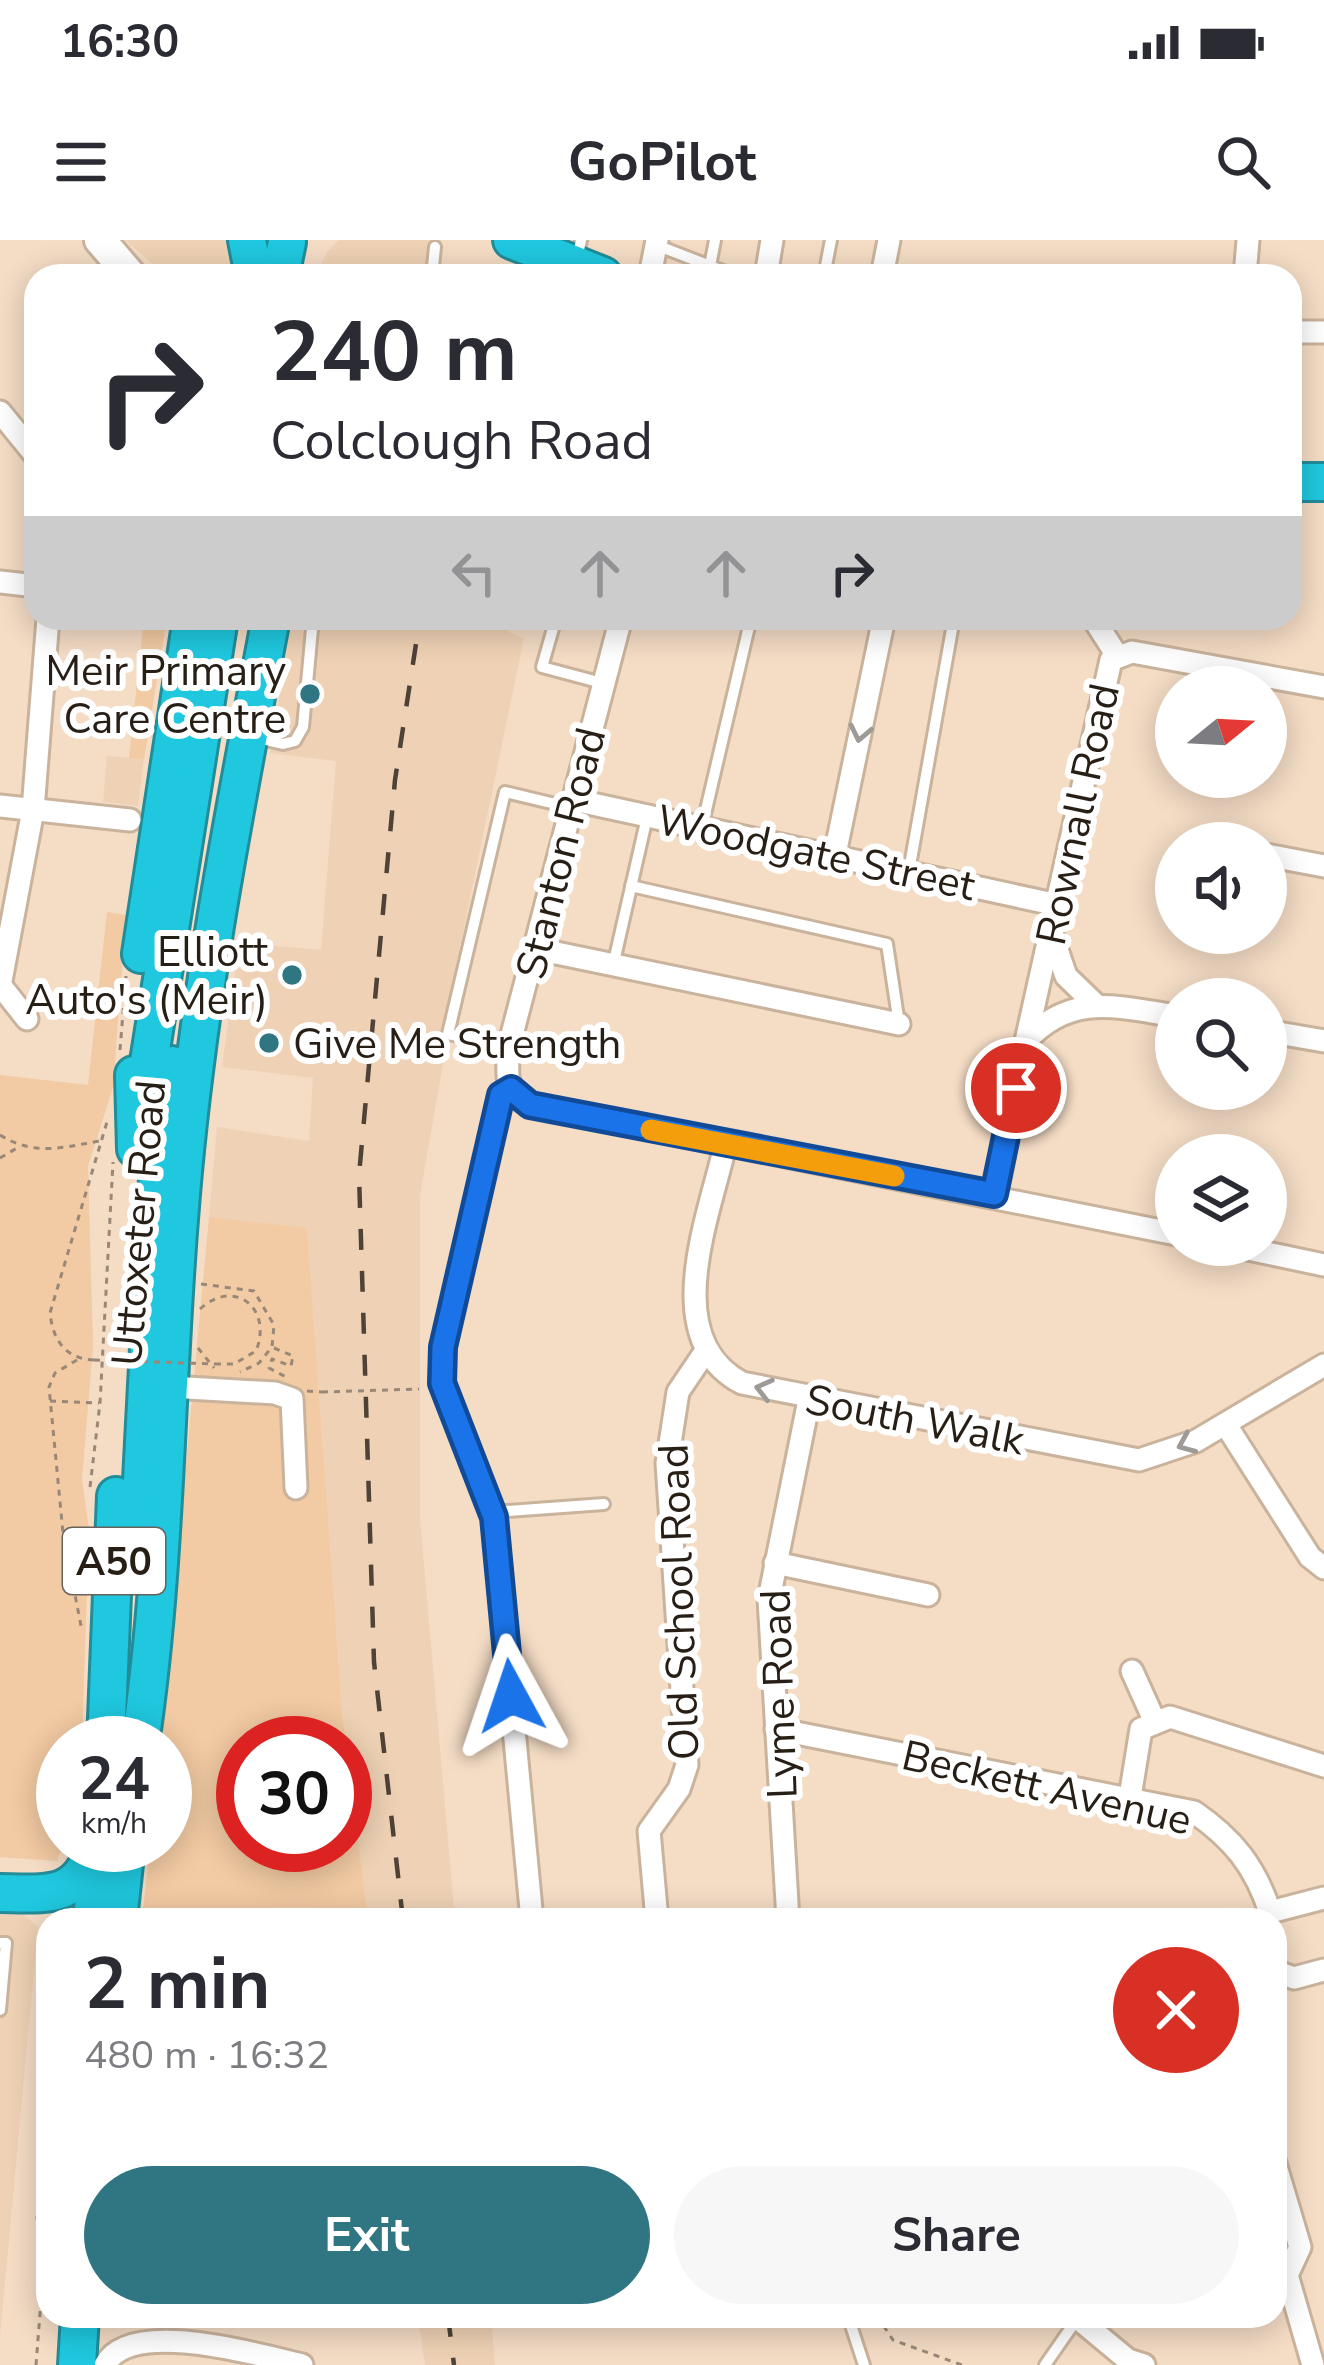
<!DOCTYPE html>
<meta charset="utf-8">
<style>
:root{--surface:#fff;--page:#f7f7f7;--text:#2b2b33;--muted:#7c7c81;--accent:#2f7682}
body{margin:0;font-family:"Nunito Sans",sans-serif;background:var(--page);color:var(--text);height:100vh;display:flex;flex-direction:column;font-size:45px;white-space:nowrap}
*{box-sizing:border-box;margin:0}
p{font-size:39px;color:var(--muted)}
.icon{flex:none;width:66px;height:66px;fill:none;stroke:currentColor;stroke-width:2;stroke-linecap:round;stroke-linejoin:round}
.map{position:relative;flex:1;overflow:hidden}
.side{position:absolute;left:36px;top:1668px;width:1251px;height:420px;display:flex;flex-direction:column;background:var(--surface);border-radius:36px;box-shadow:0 6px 30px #0003}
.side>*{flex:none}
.hud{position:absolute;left:24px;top:24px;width:1278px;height:366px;border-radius:36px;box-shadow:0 6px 30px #0003;background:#fff;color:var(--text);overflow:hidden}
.needle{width:78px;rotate:72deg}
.buttons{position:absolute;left:1155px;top:426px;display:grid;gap:24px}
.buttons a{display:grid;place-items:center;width:132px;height:132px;border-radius:50%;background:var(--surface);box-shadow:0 6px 30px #0003;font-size:60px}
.speed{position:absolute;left:36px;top:1476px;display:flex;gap:24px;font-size:60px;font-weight:700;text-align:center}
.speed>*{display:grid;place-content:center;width:156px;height:156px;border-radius:50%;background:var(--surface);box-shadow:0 6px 30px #0003;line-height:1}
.speed small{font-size:30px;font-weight:400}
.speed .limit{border:18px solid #d22;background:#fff;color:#111}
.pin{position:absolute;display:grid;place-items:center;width:102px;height:102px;color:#fff;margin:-51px;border:6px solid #fff;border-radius:50%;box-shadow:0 3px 12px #0007}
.me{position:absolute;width:132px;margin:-66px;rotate:355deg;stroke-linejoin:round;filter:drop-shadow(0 0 9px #0008)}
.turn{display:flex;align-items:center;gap:42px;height:252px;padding:0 48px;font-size:54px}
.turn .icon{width:156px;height:156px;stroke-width:2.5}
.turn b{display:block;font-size:84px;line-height:102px}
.lanes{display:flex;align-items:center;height:114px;padding:0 48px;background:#0003;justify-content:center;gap:60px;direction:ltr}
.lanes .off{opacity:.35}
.round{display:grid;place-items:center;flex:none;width:126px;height:126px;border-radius:63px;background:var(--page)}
.head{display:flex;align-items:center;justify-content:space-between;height:204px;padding:0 48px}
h1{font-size:72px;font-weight:700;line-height:90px}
.primary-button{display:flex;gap:24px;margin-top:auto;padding:24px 48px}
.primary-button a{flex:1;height:138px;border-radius:72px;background:var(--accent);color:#fff;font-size:48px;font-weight:700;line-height:138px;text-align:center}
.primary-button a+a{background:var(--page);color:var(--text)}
.status{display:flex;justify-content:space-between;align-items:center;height:84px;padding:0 60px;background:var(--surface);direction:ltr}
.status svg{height:33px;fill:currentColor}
header{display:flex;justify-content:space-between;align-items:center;height:156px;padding:0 48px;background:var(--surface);font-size:54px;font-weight:700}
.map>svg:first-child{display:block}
</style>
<div class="status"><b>16:30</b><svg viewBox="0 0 49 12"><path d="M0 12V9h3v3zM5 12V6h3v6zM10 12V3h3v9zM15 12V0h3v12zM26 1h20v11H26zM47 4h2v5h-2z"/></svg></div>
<header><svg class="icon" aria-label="menu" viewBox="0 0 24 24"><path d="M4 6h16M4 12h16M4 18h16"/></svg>GoPilot<svg class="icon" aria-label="search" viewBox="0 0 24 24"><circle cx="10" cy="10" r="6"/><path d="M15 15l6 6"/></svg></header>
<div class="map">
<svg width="1324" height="2125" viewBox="0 0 1324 2125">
<rect width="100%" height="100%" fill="#f4dcc5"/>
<g fill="#efd2b5">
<polygon points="125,0 239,0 242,36 167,36"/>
<polygon points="339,0 430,0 427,36 316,36 327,12"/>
<polygon points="292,378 511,378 508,392 524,398 441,798 447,801 420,955 420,1279 455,1680 368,1680 342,1471 307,989 209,977 217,887 309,901 313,838 222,827 239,703 321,710 336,521 270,513"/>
<polygon points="107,516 144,519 138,566 103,562"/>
<polygon points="0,1672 23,1674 38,1687 0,2096"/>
<polygon points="418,2076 491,2076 495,2125 425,2125"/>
</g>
<g fill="#f2caa3" fill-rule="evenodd">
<polygon points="144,378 167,378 144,519 129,518"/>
<polygon points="107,672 126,675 113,847 88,926 93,1106 82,1240 89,1289 82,1503 63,1503 63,1604 57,1621 0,1617 0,835 88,845"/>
<path d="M209,977L307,988L342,1471L368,1680H142L150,1605H165V1503H160ZM243,1503H345V1605H243Z"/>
</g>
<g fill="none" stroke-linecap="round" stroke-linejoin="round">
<defs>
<g id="lane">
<polyline points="656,5 736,36"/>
<polyline points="577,20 581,0"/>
<polyline points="710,26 715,0"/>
<polyline points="432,36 435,7"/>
<polyline points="824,36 831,0"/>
<polyline points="556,378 542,427 602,443"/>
<polyline points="257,498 283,504 295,501 303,487 313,378"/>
<polyline points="702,587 751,378"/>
<polyline points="909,631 954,378"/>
<polyline points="631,646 887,704 899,784"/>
<polyline points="613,726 647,577"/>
<polyline points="509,806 448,794 505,552 572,568"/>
<polyline points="493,1272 604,1264"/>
<polyline points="0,1703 6,1703 0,1770"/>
<polyline points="848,2076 864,2125"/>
<polyline points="1045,2125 1077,2079"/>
</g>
<g id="street">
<polyline points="650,36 657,0"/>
<polyline points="766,36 772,0"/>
<polyline points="882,36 889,0"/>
<polyline points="1245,36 1248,0"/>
<polyline points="1290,92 1324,92"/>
<polyline points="0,172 36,216"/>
<polyline points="0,342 36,346"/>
<path d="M621,378L509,806C507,830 503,855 530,865L1176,994"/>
<polyline points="1093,378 1116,414"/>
<polyline points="574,560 1058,665"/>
<polyline points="0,566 130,580"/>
<polyline points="835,614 884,378"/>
<polyline points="1266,615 1324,626"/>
<polyline points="1052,695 1066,736 1094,763"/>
<polyline points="537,709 899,784"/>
<polyline points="0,746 33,570 48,378"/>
<polyline points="1,746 27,779"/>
<polyline points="1266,791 1324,801"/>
<polyline points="1026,801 1111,420 1132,412 1324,447"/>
<polyline points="511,849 498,863 443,1107 442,1143 494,1277 532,1680"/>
<path d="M725,906C709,977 658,1099 742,1143L1139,1220L1196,1201L1324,1125"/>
<path d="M994,954L1026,801C1071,752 1118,767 1176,776"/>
<polyline points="1229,1005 1324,1025"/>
<polyline points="170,1147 275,1153 292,1159 296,1248"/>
<polyline points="1226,1185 1310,1317 1324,1328"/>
<polyline points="775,1323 928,1355"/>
<polyline points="1132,1431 1155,1482"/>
<path d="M776,1489L1194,1572C1233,1599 1255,1626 1270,1672"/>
<polyline points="1130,1557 1141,1489 1170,1477 1324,1526"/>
<polyline points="657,1680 649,1591 679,1549 687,1525 667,1223 678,1152 705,1112"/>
<polyline points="788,1680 769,1359 809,1160"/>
<polyline points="1266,1680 1270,1672 1324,1658"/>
<polyline points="1275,1731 1294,1738 1324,1730"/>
<polyline points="1275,1923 1300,2007 1287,2035"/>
<polyline points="1275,2025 1287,2035 1313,2125"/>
<polyline points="1075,2076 1128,2120 1144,2125"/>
<path d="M105,2125C130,2077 259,2115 302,2125"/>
</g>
<polyline id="secondary" points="100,0 131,36"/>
<g id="highway">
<polyline points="247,0 254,36"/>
<polyline points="512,0 603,36"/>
<polyline points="280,36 287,2"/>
<polyline points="1290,242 1324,242"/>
<polyline points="141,714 192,378"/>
<polyline points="134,835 136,909"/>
<polyline points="143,860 219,378"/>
<polyline points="139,1297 159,918 172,825"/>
<polyline points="106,1503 116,1256"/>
<path d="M140,1503C166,1329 165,1154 179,979C194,777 233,577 271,378"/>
<path d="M0,1653C50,1654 79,1659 96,1605"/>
<polyline points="92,1680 98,1618"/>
<polyline points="118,1680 126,1605"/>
<polyline points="77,2125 80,2076"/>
</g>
</defs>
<use href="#lane" stroke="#cab39c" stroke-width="16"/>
<use href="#street" stroke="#cab39c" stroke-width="27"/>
<use href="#secondary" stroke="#cab39c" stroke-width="36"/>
<use href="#highway" stroke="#228c99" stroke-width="42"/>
<g stroke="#987" stroke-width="3" stroke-dasharray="6 6" stroke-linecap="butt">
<polyline points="120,810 126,736"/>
<path d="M0,895C34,916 61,908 99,901"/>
<polyline points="0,918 17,908"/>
<polyline points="201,1044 254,1051 274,1085 272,1107 259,1123 240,1132"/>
<path d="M200,1069C235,1037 273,1069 256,1111L234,1124H216"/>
<polyline points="198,1108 214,1128"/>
<polyline points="274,1108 293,1116 291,1126 272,1119 269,1128 286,1137"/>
<polyline points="77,1120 55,1133 49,1147 63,1293 82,1391"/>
<path d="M94,1120C66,1119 53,1101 50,1073L107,882"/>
<polyline points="307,1151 322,1152"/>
<polyline points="50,1161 99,1163"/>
<polyline points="90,1247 100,1163 113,922"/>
<polyline points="877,2076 893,2100 962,2125"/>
<polyline points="36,2125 44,2022 37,1978 48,1845"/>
</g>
<use href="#lane" stroke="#fff" stroke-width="10"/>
<use href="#street" stroke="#fff" stroke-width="21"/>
<use href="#secondary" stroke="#fff" stroke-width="30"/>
<use href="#highway" stroke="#1fc8df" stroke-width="36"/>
<g stroke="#4f4338" stroke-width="4.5" stroke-dasharray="21 21" stroke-linecap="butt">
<polyline points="403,1680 374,1422 359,935 395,540 420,378"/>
<polyline points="448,2076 454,2125"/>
</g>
<g stroke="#987" stroke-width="3" stroke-dasharray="6 6" stroke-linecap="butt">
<polyline points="94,1120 216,1124"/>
<polyline points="322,1152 419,1149"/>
</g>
</g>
<defs><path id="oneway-chevron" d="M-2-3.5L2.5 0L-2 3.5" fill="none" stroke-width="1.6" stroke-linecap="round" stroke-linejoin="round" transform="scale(3)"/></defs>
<g stroke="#9e9a96">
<use href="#oneway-chevron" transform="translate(860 493) rotate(102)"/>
<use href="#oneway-chevron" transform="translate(764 1149) rotate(-166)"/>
<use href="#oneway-chevron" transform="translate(1186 1204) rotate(157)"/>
</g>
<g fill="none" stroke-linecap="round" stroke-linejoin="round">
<defs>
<polyline id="route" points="511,1456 494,1277 442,1143 443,1107 501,855 511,849 530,865 994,954 1016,848"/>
</defs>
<use href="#route" stroke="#114b97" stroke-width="30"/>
<use href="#route" stroke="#1a73e8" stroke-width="21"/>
<polyline stroke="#f59e0b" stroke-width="21" points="651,890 894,936"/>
</g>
<g fill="#2f7682" stroke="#fff" stroke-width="4.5">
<circle cx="310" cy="454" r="12"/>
<circle cx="292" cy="735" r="12"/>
<circle cx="269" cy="803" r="12"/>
</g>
<g text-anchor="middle" stroke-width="12" stroke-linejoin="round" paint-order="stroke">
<rect fill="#fff" stroke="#68625c" stroke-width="3" x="63" y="1288" width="102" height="66" rx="9"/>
<g font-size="39" font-weight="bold" fill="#271e16">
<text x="114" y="1335">A50</text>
</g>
<g font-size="42" fill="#271e16" stroke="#fff" text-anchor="end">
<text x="286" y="445">Meir Primary<tspan x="286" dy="48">Care Centre</tspan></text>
<text x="268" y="726">Elliott<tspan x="268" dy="48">Auto's (Meir)</tspan></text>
<text x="293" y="818" text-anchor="start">Give Me Strength</text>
</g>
<g font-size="42" fill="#271e16" stroke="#fff">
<text transform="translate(1077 574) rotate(-78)" y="15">Rownall Road</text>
<text transform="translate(816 612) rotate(12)" y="15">Woodgate Street</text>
<text transform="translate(560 613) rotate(-76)" y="15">Stanton Road</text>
<text transform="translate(138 983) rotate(-85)" y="15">Uttoxeter Road</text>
<text transform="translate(915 1179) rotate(11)" y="15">South Walk</text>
<text transform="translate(678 1362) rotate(-92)" y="15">Old School Road</text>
<text transform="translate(778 1454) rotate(-92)" y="15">Lyme Road</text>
<text transform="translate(1047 1547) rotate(13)" y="15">Beckett Avenue</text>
</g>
</g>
</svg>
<div class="buttons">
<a><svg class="needle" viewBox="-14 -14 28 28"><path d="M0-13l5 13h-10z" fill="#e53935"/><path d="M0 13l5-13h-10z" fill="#7c7c81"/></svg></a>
<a><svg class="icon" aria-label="sound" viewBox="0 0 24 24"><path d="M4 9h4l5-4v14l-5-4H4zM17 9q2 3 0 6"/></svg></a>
<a><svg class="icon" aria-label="search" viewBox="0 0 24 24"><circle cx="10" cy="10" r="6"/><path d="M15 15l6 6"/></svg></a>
<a><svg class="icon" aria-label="layers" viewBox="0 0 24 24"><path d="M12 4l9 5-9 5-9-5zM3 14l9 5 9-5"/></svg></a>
</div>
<div class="speed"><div>24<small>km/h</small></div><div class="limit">30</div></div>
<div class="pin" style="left:1016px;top:848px;background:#d93025"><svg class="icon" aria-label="arrive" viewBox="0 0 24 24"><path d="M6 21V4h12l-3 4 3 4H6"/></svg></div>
<svg class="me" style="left:511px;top:1456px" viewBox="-20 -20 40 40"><path d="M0-17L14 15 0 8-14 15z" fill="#1a73e8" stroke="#fff" stroke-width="4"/></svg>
<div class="hud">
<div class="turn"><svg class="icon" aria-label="right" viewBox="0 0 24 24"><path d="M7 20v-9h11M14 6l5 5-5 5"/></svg><div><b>240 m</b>Colclough Road</div></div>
<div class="lanes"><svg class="icon off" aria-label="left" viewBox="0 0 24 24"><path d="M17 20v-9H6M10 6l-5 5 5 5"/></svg><svg class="icon off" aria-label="ahead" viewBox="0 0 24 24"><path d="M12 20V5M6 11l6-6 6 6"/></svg><svg class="icon off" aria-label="ahead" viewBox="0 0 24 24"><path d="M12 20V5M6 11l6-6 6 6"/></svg><svg class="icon" aria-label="right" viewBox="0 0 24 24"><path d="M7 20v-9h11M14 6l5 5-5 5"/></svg></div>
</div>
<section class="side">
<div class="head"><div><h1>2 min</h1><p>480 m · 16:32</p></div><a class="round" style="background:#d93025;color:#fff"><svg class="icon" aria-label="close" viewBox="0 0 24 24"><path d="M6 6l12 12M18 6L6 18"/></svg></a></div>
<div class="primary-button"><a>Exit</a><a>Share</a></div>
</section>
</div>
